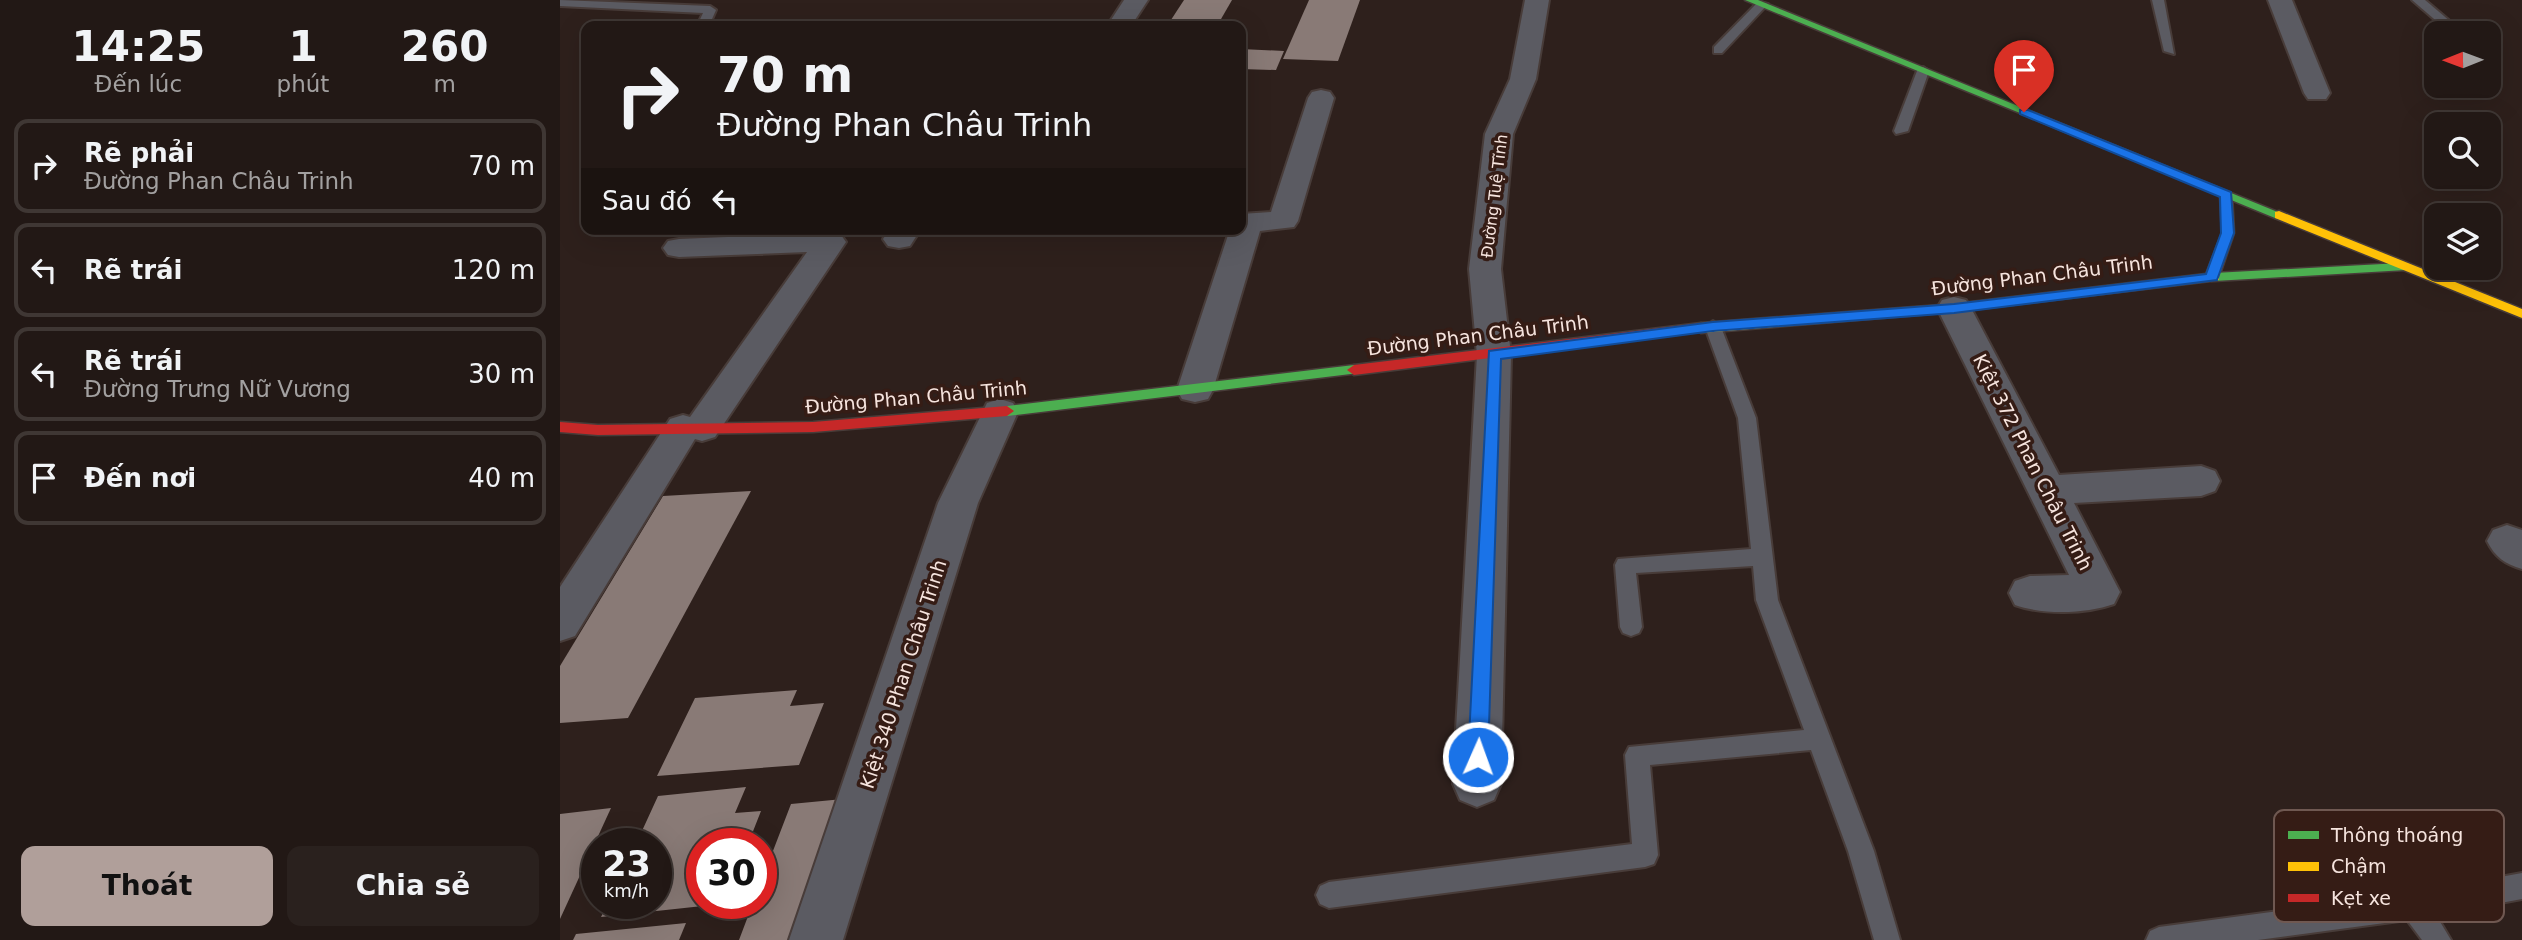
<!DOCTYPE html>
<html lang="vi">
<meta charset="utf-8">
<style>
:root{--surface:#221815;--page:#2a211e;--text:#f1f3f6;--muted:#a2a0a0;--line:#3f3734;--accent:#b09f9a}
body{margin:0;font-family:"DejaVu Sans",sans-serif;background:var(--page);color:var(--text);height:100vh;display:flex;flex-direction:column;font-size:26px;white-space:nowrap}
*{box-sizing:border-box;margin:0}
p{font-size:23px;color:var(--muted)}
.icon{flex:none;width:38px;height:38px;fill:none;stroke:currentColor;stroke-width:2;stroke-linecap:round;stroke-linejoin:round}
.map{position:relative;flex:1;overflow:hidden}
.details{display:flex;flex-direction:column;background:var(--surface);width:560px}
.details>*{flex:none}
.banner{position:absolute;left:21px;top:21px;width:665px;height:214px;border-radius:14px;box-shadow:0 7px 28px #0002,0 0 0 2px var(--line);background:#221815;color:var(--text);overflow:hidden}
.needle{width:46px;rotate:269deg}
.fabs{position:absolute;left:1864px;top:21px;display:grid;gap:14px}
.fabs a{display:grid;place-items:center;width:77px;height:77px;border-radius:14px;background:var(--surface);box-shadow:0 7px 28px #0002,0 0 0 2px var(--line);font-size:35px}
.speed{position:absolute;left:21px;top:828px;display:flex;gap:14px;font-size:35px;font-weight:700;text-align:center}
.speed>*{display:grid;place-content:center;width:91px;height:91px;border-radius:50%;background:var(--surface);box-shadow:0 7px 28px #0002,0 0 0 2px var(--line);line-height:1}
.speed small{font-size:18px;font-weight:400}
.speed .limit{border:10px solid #d22;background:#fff;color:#111}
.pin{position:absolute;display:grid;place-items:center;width:60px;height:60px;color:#fff;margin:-72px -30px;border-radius:50% 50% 50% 0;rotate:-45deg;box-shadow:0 0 7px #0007}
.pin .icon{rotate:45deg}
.me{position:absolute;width:77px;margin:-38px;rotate:2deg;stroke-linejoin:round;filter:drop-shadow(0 0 5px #0008)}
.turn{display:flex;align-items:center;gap:24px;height:147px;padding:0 21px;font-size:32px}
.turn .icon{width:91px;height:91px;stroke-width:2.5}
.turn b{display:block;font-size:49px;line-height:60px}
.then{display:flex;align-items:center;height:66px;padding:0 21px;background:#0003;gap:14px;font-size:26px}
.eta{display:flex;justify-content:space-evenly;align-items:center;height:119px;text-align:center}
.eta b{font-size:42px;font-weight:700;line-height:49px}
.action{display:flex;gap:14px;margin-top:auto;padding:14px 21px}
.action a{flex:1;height:80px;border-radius:14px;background:var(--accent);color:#111;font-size:28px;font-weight:700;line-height:80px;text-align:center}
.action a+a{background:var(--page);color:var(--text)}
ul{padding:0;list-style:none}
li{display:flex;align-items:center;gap:21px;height:94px;margin:0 14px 10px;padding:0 7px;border:4px solid var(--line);border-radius:14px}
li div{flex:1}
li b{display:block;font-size:26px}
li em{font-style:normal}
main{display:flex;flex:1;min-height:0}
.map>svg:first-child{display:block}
</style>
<main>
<section class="details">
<div class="eta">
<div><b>14:25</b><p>Đến lúc</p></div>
<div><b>1</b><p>phút</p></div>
<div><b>260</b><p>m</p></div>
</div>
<ul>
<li><svg class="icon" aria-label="right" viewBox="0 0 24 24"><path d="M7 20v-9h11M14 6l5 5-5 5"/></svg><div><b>Rẽ phải</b><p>Đường Phan Châu Trinh</p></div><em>70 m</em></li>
<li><svg class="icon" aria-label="left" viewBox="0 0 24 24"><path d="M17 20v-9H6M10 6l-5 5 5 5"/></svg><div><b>Rẽ trái</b></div><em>120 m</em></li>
<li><svg class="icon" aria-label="left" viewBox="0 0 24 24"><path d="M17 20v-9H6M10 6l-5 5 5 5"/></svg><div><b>Rẽ trái</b><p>Đường Trưng Nữ Vương</p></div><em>30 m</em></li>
<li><svg class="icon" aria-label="arrive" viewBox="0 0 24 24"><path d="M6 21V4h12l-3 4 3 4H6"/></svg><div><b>Đến nơi</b></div><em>40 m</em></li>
</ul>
<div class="action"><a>Thoát</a><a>Chia sẻ</a></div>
</section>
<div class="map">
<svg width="1962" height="940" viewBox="0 0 1962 940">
<rect width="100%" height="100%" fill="#2e201c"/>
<g fill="#897a76">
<polygon points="624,0 672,0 657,26 607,26"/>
<polygon points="749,0 800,0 778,61 723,59"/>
<polygon points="681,49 724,51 716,70 681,69"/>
<polygon points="191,491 68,718 0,723 0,666 103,496"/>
<polygon points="237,690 230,706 264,703 239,765 97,776 135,698"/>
<polygon points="186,787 175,813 201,811 188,844 142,844 142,903 152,905 41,917 48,903 96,903 96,844 76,844 98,796"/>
<polygon points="283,799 234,940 179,940 193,903 201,903 201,882 231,804"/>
<polygon points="51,808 0,919 0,814"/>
<polygon points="126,923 119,940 13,940 16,934"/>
</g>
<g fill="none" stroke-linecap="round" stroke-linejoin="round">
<defs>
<g id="lane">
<polygon points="0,0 150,6 156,10 149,26 137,26 143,13 0,6"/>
<polygon points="1592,0 1604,0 1614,54 1604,51"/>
<polygon points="1852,0 1865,0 1891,22 1881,25"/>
<polygon points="1198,2 1208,4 1162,53 1154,53 1154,47"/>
<polygon points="1363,67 1369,71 1348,131 1336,134 1334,131 1357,71"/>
<polygon points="1153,321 1161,327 1196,418 1218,600 1314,851 1340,940 1314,940 1288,851 1251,750 1090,765 1098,855 1094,864 1085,867 769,908 760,904 756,895 760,886 769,882 1072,844 1065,755 1069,747 1244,730 1196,600 1193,566 1076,573 1082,627 1079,633 1071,636 1063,633 1060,627 1055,565 1058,559 1191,549 1178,418 1145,327"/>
<polygon points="1962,873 1962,899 1876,915 1891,940 1862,940 1847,920 1698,940 1586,940 1590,931 1599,927 1853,893"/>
</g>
<g id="street">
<polygon points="564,0 588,0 571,26 547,26"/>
<polygon points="965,0 989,0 976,79 953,134 941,269 951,355 941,784 934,800 917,807 900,800 893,784 917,355 909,269 925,134 950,79"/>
<polygon points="1708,0 1732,0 1770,93 1766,99 1748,99 1744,93"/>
<polygon points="761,90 770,92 774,98 738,221 734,227 700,231 653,390 648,399 635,402 622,399 617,390 670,229 681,229 681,214 711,212 748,98 752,92"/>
<polygon points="330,229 361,229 350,246 339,248 328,246 323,239"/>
<polygon points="270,233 281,235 286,242 155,437 142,441 135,439 15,636 0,641 0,587 110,419 123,415 130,417 247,252 119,257 108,255 103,248 108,241 119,239"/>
<path d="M1394,297L1406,300L1411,308L1499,475L1641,466L1655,471L1660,481L1655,491L1641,496L1514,503L1560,592L1554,604C1526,614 1483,615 1455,605L1449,593L1455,581L1470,576L1509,575L1377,308L1382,300Z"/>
<polygon points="440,399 453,403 458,412 418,503 283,940 229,940 378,503 427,403"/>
<path d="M1947,525L1962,530V569C1945,564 1935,557 1927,541L1933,530Z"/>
</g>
<g id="fast">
<polygon points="1185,0 1198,0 1725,215 1719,219 1715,218"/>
<polygon points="1841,263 1846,264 1846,270 1654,281 1647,277 1654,273"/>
<polygon points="794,365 801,370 799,373 447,416 440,411 447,406"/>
</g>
<g id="slow">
<polygon points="1719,211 1962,309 1962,318 1715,218 1715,212"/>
<polygon points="1654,273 1659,274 1659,280 1394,312 1141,333 1134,328 1141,323 1394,304"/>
</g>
<g id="jam">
<polygon points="1666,191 1672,195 1674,233 1659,277 1652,281 1645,277 1662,233 1660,195"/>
<polygon points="1141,323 1148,328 1146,331 794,375 787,370 794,365"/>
<polygon points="447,406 454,411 447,416 253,432 38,435 0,432 0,422 38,425 253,422"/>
</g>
</defs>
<use href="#lane" stroke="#483c39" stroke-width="4"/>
<use href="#street" stroke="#483c39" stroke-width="4"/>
<use href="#fast" stroke="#483c39" stroke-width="3"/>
<use href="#slow" stroke="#483c39" stroke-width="3"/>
<use href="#jam" stroke="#483c39" stroke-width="3"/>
<use href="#lane" fill="#5b5b62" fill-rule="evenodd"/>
<use href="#street" fill="#5b5b62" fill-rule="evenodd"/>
<use href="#fast" fill="#4caf50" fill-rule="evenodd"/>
<use href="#slow" fill="#ffc107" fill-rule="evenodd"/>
<use href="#jam" fill="#c62828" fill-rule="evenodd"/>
</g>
<polygon fill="#1a73e8" stroke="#114b97" stroke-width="2" points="1460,110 1468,110 1671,192 1674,233 1657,280 1394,313 1153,331 941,359 928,757 925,764 918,766 911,764 908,757 929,351 1153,322 1394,304 1646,274 1661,233 1660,197 1460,114"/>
<g text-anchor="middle" stroke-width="7" stroke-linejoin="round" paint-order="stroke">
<g font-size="16" fill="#f6e4de" stroke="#351c15">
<text transform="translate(934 196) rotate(-83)" y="6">Đường Tuệ Tĩnh</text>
</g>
<g font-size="19" fill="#f6e4de" stroke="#351c15">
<text transform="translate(1482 275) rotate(-7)" y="7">Đường Phan Châu Trinh</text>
<text transform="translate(918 335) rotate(-7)" y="7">Đường Phan Châu Trinh</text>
<text transform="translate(356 397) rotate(-5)" y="7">Đường Phan Châu Trinh</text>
<text transform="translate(1473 462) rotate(63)" y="7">Kiệt 372 Phan Châu Trinh</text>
<text transform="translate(343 674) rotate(-72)" y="7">Kiệt 340 Phan Châu Trinh</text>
</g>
</g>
<rect x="1714" y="810" width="230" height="112" rx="10" fill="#351c15" stroke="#6f5851" stroke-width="2"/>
<rect x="1728" y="831" width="31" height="8" fill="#4caf50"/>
<rect x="1728" y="862" width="31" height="9" fill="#ffc107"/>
<rect x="1728" y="894" width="31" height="8" fill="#c62828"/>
<g font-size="19" fill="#f6e4de">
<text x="1771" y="842">Thông thoáng</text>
<text x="1771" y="873">Chậm</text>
<text x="1771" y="905">Kẹt xe</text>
</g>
</svg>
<div class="fabs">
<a><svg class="needle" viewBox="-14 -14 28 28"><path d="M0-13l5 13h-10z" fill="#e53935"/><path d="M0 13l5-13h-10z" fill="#a2a0a0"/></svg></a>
<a><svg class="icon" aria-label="search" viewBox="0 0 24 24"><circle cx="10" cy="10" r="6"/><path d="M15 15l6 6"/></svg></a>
<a><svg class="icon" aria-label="layers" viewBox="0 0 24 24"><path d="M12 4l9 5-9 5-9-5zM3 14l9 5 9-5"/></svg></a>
</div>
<div class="speed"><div>23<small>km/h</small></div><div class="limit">30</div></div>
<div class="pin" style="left:1464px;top:112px;background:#d93025"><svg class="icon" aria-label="arrive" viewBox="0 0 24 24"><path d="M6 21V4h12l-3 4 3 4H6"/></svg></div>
<svg class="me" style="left:918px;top:757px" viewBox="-20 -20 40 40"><circle r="17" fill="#1a73e8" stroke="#fff" stroke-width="3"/><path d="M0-11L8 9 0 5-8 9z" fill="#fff"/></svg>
<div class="banner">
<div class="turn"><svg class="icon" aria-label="right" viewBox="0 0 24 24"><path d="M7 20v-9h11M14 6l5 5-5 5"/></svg><div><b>70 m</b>Đường Phan Châu Trinh</div></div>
<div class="then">Sau đó<svg class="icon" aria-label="left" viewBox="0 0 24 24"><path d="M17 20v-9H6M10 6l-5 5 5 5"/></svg></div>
</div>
</div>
</main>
